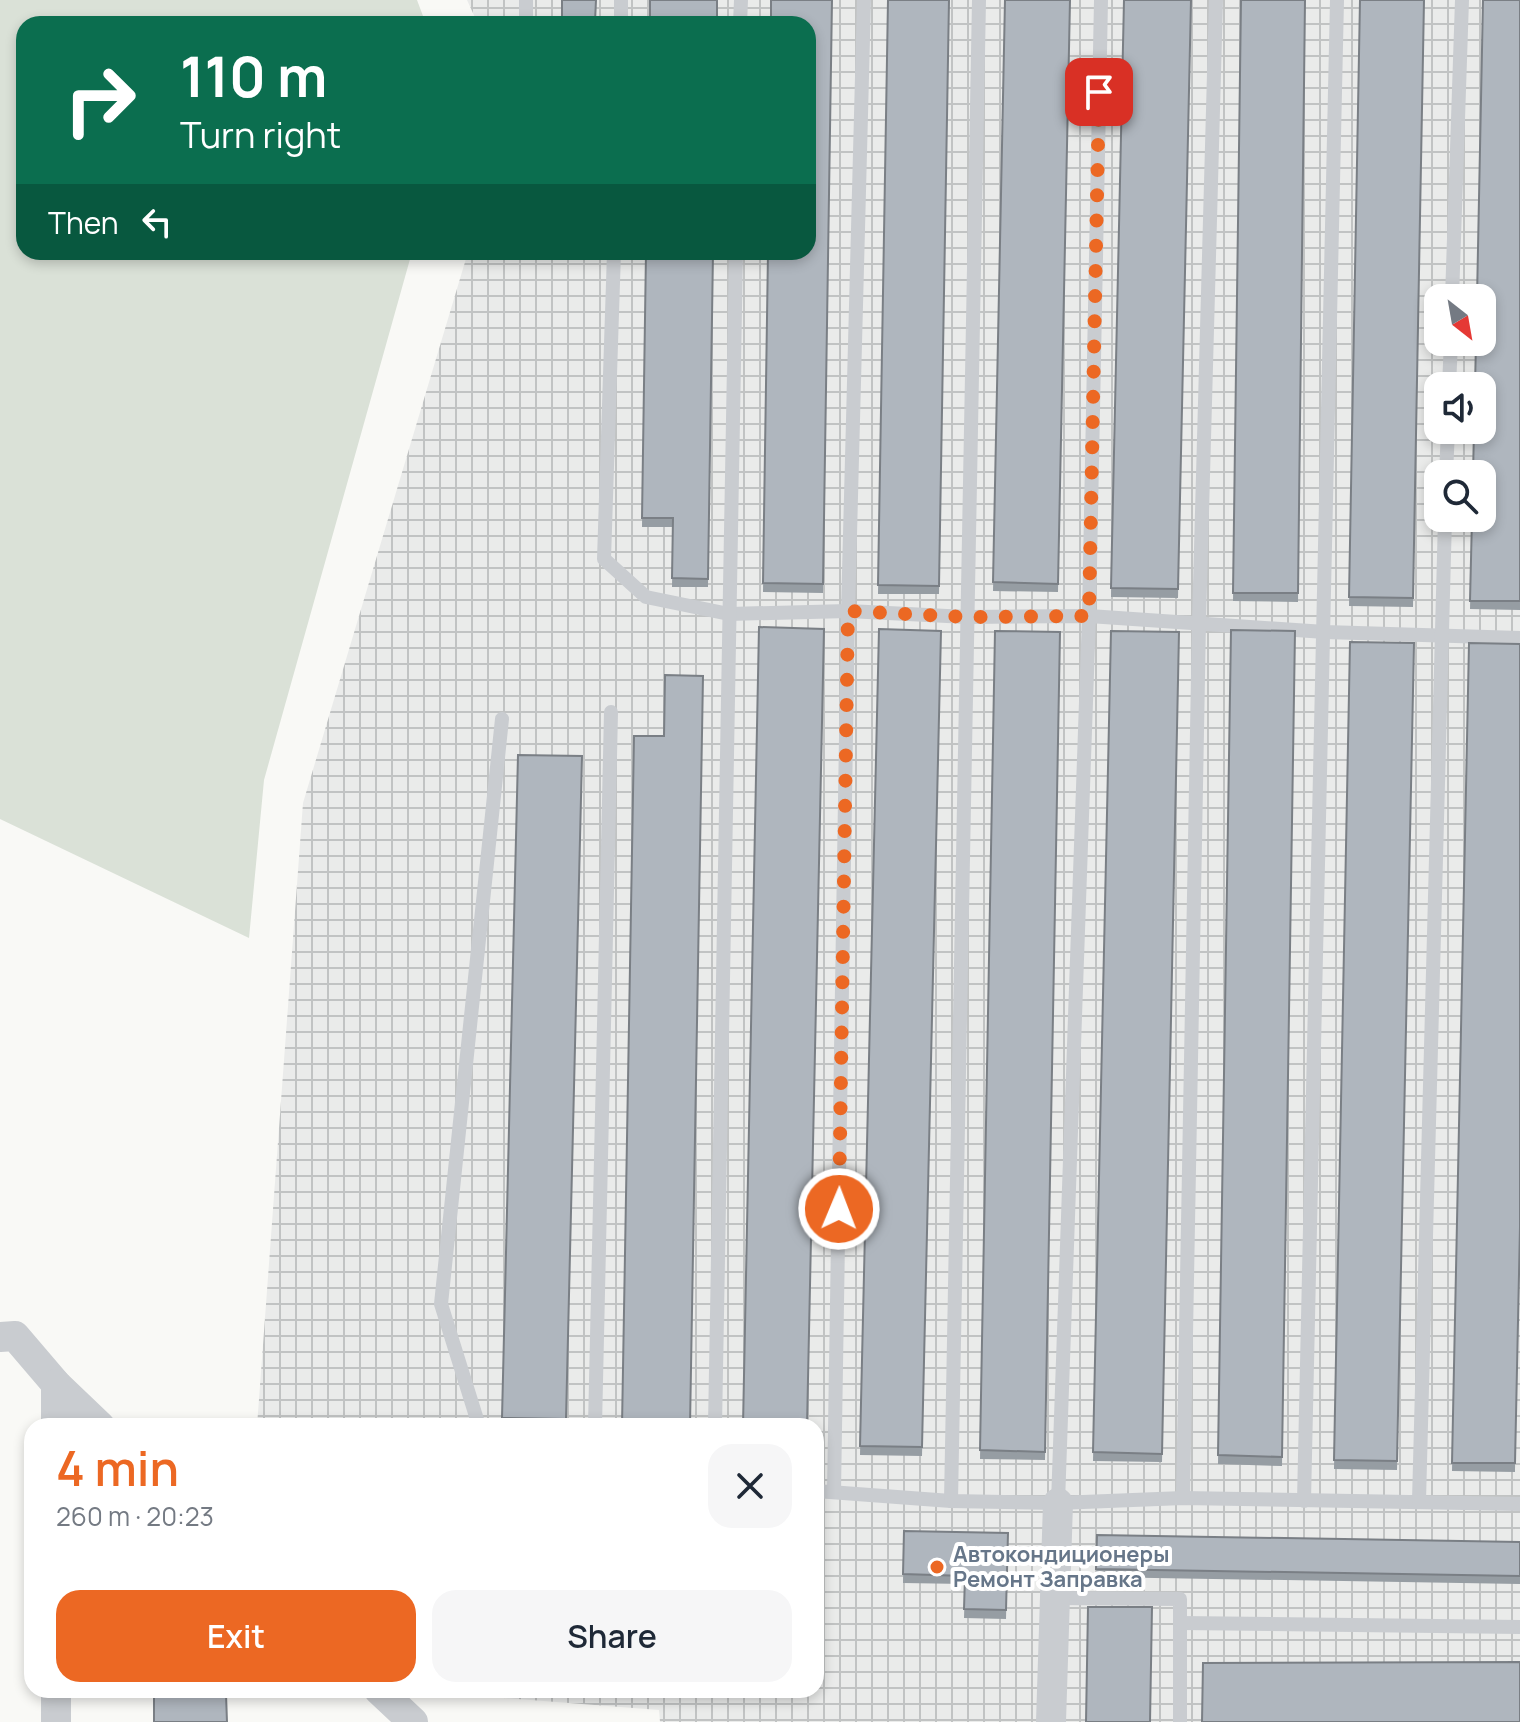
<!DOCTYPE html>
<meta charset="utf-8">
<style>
:root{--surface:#fff;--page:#f6f6f7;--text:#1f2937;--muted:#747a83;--accent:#ec6823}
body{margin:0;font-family:Manrope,sans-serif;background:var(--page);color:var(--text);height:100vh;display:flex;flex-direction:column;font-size:30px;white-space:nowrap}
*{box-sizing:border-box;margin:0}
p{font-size:26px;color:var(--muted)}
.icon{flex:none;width:44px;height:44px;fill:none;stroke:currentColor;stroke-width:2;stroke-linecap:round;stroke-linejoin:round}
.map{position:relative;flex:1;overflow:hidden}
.side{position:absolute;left:24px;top:1418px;width:800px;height:280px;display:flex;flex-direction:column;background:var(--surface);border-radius:24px;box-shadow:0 4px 12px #0003}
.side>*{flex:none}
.banner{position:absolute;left:16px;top:16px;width:800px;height:244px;border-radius:24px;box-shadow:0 4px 12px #0003;background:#0b6e4f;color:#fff;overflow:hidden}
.needle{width:52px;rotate:149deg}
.buttons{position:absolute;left:1424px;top:284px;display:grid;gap:16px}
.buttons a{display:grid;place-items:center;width:72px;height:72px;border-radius:16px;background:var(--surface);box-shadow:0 4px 12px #0003;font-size:40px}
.pin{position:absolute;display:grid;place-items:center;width:68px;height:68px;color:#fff;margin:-34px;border-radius:16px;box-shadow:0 4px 12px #0006}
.me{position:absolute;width:88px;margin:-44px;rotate:1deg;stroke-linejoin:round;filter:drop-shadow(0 0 6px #0008)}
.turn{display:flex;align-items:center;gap:28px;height:168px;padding:0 32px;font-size:36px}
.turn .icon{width:104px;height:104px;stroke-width:2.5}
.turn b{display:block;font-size:56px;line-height:68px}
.then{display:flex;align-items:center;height:76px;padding:0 32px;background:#0003;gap:16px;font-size:30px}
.round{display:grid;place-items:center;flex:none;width:84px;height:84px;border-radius:24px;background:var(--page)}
.summary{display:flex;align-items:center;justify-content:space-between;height:136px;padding:0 32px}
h1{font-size:48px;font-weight:600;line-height:60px;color:var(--accent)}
.action{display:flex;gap:16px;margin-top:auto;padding:16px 32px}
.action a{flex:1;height:92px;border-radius:24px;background:var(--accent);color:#fff;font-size:32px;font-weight:600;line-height:92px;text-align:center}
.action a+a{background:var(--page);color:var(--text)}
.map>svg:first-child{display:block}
</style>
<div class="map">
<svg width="1520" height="1722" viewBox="0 0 1520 1722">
<defs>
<pattern id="industrial-grid" width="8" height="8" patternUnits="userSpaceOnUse" patternTransform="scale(2)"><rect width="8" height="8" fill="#eaebea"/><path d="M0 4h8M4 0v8" fill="none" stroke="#c1c3c3"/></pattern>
</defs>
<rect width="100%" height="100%" fill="#f9f9f6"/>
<path fill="url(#industrial-grid)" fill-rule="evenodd" d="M467,0H1520V1722H660L659,1710L466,1695V1690H816V1426H257L303,803L468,252H808V24H478ZM1438,298H1482V342H1438ZM1438,386H1482V430H1438ZM1438,474H1482V518H1438Z"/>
<polygon fill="#dae1d7" points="0,0 417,0 426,24 24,24 24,252 412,252 264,780 249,938 0,819"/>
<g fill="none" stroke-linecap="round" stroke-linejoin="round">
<g stroke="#c9ccd0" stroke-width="14">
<polyline points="526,0 526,24"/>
<polyline points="621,24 621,0"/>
<polyline points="740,24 741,0"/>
<polyline points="614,252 604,559 646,597 729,614 848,611 967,617 1089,616 1325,632 1520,638"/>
<polyline points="1452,298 1462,0"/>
<polyline points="1449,386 1451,342"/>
<polyline points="1446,474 1448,430"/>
<polyline points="479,1426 441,1304 502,719"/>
<polyline points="595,1426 611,712"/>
<polyline points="715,1426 736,252"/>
<polyline points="816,1491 951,1501 1058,1503 1183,1498 1520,1504"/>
<polyline points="834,1492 848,611 864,0"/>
<polyline points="1183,1498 1199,622 1216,0"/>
<polyline points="951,1501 979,0"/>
<polyline points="1304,1501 1337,0"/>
<polyline points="1419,1501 1445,518"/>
<polyline points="1058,1503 1089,616 1101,0"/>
<polyline points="1055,1598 1180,1599 1180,1722"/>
<polyline points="1180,1623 1520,1627"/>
</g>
<g stroke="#c9ccd0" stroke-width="30">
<polyline points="0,1337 15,1336 56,1384 100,1426"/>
<polyline points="56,1426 56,1384"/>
<polyline points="379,1690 413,1722"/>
<polyline points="56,1722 56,1690"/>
<polyline points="1051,1722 1058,1503"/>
</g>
</g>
<g fill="#969da3">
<polygon points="562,0 596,0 595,24 562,24"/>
<polygon points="832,0 823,593 763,592 768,252"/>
<polygon points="888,0 949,0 939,594 878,594"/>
<polygon points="1005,0 1070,0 1058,592 993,591"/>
<polygon points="1124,0 1191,0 1178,598 1111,597"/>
<polygon points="1241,0 1305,0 1298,602 1233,601"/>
<polygon points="1360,0 1424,0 1413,607 1349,606"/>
<polygon points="1520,0 1520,610 1470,609 1472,518"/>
<polygon points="646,252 713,252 708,587 672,587 673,527 642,527"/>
<polygon points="879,629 941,631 922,1456 860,1455"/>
<polygon points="1231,630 1295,631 1282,1466 1218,1464"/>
<polygon points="995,631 1060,632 1045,1460 980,1459"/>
<polygon points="1111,631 1179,632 1162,1462 1093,1461"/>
<polygon points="1350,642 1414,643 1397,1470 1334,1469"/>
<polygon points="1469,643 1520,644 1515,1472 1452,1471"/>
<polygon points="582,756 566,1426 502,1426 502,1418"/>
<polygon points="904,1531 1008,1533 1006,1619 964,1618 965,1584 903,1583"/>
<polygon points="1097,1535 1520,1542 1520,1584 1096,1577"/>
<polygon points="116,1690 176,1690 176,1691 117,1692"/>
</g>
<g fill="#afb6be" stroke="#7a7f85" stroke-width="2">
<polygon points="562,0 596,0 595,22 562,21"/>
<rect x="650" y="0" width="67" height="24"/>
<polygon points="771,0 832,0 823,584 763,583 768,252 808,252 808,24 771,24"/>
<polygon points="888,0 949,0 939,586 878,585"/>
<polygon points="1005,0 1070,0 1058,584 993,582"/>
<polygon points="1124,0 1191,0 1178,589 1111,588"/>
<polygon points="1241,0 1305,0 1298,593 1233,593"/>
<polygon points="1360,0 1424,0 1413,598 1349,597"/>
<polygon points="1483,0 1520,0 1520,601 1470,601 1472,518 1482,518 1482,474 1473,474 1474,430 1482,430 1482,386 1475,386 1476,342 1482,342 1482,298 1477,298"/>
<polygon points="646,252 713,252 708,579 672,578 673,518 642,518"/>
<polygon points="759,627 824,629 807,1426 743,1426"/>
<polygon points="879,629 941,631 922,1447 860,1446"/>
<polygon points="1231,630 1295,631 1282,1457 1218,1455"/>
<polygon points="995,631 1060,632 1045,1452 980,1450"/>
<polygon points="1111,631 1179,632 1162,1454 1093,1452"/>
<polygon points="1350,642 1414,643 1397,1461 1334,1460"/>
<polygon points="1469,643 1520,644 1520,1227 1515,1463 1452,1463"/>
<polygon points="665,675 703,676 690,1426 622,1426 634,736 664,736"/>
<polygon points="518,755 582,756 566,1419 502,1418"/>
<polygon points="904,1531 1008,1533 1006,1610 964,1609 965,1576 903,1574"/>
<polygon points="1097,1535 1520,1542 1520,1576 1096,1569"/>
<polygon points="1088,1607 1152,1607 1150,1722 1086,1722"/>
<polygon points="1520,1662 1520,1722 1202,1722 1203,1663"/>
<polygon points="226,1694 227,1722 154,1722 154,1696"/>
</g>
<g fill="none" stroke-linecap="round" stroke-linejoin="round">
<polyline stroke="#ec6823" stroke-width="14" stroke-dasharray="0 25.2" points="839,1209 848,611 967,617 1089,616 1099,92"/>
</g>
<circle fill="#ec6823" stroke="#fff" stroke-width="3" cx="937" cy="1567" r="8"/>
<g text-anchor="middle" stroke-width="8" stroke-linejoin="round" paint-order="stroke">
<g font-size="22" font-weight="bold" fill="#667689" stroke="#fff" text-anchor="start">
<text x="953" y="1562">Автокондиционеры<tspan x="953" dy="25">Ремонт Заправка</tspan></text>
</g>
</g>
</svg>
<div class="buttons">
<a><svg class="needle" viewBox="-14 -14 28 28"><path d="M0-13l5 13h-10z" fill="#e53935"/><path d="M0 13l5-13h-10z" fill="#747a83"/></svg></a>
<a><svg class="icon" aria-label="sound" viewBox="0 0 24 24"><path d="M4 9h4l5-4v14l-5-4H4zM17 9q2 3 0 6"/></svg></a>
<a><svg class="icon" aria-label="search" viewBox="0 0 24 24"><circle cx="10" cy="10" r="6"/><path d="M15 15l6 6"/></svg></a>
</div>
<div class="pin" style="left:1099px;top:92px;background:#d93025"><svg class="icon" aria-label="arrive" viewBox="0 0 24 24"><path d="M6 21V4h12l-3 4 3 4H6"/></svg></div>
<svg class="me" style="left:839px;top:1209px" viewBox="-20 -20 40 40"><circle r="17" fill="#ec6823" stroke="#fff" stroke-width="3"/><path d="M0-11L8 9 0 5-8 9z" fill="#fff"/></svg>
<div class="banner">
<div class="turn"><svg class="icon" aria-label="right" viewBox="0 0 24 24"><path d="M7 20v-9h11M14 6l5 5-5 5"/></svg><div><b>110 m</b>Turn right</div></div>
<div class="then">Then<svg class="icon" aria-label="left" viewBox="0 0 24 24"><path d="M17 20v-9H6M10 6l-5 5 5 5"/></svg></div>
</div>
<section class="side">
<div class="summary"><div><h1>4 min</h1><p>260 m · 20:23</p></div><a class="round"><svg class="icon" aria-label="close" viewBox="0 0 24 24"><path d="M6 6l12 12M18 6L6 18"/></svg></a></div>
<div class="action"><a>Exit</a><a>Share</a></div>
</section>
</div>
